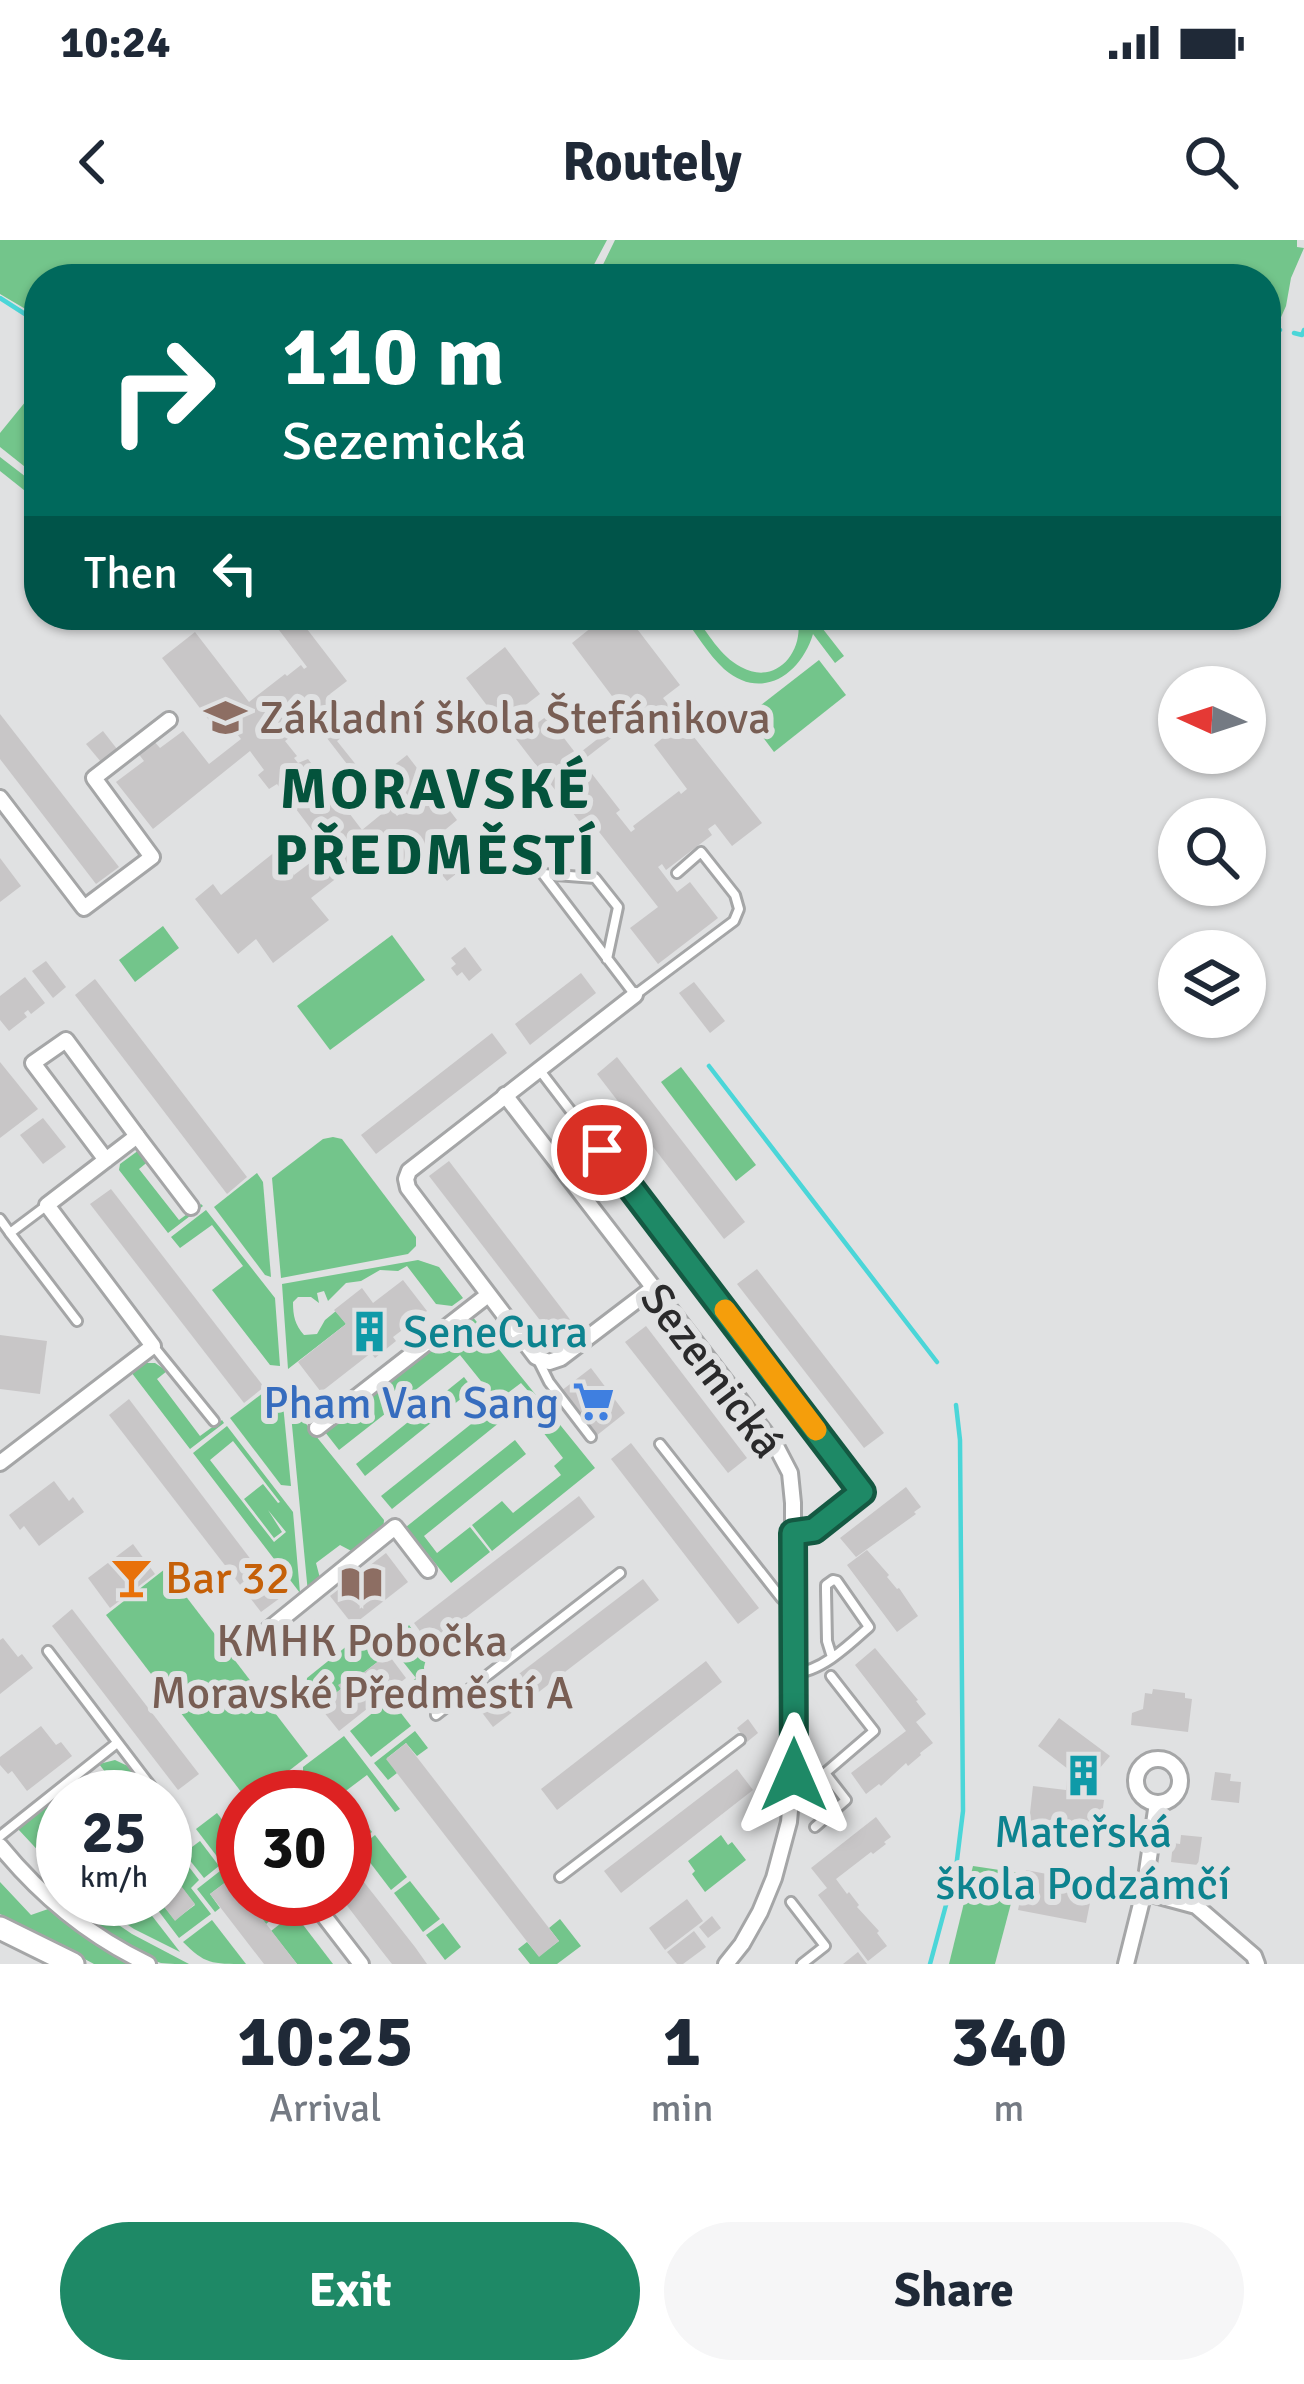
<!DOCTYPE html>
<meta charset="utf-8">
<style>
:root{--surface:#fff;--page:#f6f6f7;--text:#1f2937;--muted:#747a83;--accent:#1e8966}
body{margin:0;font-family:Signika,sans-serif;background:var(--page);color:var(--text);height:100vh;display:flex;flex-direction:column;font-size:45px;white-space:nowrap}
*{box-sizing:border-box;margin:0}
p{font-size:39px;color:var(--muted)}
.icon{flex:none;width:66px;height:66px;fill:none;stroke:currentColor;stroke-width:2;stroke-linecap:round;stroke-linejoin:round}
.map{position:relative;height:1724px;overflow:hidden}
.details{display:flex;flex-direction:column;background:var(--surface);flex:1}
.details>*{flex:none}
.guide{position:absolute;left:24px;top:24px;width:1257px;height:366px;border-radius:48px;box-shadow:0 3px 9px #0004;background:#00695c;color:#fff;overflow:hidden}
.needle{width:78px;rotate:273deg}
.fabs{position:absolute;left:1158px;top:426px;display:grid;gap:24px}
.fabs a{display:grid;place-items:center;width:108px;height:108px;border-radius:50%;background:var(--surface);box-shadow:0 3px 9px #0004;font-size:60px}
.speed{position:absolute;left:36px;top:1530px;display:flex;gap:24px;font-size:60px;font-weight:700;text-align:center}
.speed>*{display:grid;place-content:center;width:156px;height:156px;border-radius:50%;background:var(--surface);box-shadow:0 3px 9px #0004;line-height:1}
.speed small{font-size:30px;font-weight:400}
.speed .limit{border:18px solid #d22;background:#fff;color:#111}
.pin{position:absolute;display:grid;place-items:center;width:102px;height:102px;color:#fff;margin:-51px;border:6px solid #fff;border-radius:50%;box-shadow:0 3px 12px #0007}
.me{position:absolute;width:132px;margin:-66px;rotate:0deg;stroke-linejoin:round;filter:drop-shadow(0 0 9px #0008)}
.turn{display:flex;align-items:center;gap:42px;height:252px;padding:0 60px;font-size:54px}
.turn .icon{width:156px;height:156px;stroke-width:2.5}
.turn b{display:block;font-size:84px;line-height:102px}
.then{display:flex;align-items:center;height:114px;padding:0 60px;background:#0003;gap:24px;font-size:45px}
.eta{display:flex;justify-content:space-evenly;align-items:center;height:204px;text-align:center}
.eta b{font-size:72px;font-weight:700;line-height:84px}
.cta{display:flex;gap:24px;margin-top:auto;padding:24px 60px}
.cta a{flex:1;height:138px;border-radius:72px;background:var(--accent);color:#fff;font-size:48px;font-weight:700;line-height:138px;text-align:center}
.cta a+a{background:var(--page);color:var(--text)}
.status{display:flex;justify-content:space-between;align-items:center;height:84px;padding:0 60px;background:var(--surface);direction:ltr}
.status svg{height:33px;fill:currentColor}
header{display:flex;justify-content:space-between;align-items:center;height:156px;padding:0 60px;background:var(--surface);font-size:54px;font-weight:700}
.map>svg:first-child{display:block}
</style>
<div class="status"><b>10:24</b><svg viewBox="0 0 49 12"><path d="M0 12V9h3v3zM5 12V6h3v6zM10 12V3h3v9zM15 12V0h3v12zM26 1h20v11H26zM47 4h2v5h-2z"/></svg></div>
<header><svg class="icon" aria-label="back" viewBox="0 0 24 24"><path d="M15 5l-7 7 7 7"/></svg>Routely<svg class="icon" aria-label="search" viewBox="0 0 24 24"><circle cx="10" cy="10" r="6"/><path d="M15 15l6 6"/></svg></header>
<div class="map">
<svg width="1304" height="1724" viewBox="0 0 1304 1724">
<rect width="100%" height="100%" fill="#e0e1e2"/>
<g fill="#73c58b" fill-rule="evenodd">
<polygon points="0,0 607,0 589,34 570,33 571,39 39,39 39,77 0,54"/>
<polygon points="615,0 1297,0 1297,7 1304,8 1291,38 1286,66 1278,84 1266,81 1266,39 816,39 825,33 796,39 596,39"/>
<polygon points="39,145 39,238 0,207 0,193"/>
<polygon points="0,217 39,247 39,262 0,231"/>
<path d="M682,375H694C708,393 720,416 741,427C777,447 806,410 797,375H812L844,416L835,423L813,394C801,434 762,462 724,429C708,414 695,392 682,375Z"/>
<polygon points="819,420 846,455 774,512 747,476"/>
<polygon points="163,686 179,708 135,742 119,720"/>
<polygon points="392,695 425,740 330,810 297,766"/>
<polygon points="681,827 756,925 736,941 661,842"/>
<polygon points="333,897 342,899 416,997 416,1006 408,1014 281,1038 272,938 323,899"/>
<polygon points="139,910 150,920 139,929 179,980 201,964 203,966 168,993 119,930 120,924"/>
<polygon points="257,933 263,942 271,1037 265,1035 214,967"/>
<polygon points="206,970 275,1058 280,1126 270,1125 212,1050 243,1026 212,985 180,1008 171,997"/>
<path d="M418,1020L439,1027L463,1058L452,1066L436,1064L407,1026L398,1031L380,1030L361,1041L346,1043L328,1061L324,1051L317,1053L319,1063L311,1057H298L293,1062C293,1076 295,1085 304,1095L317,1094L325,1080L336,1071L346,1084L288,1129L282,1044Z"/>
<polygon points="472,1076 595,1228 492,1311 472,1285 502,1261 513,1273 561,1235 554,1226 563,1218 519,1161 529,1152 521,1143 497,1161 460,1115 339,1210 325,1192"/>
<polygon points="146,1123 155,1123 167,1131 157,1139 200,1196 222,1180 224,1183 190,1209 131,1132"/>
<polygon points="464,1137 473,1149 365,1236 356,1224"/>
<polygon points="275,1144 282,1154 291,1246 281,1245 230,1178"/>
<polygon points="290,1164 384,1280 383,1293 357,1314 340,1305 316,1323 321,1342 308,1353"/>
<polygon points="490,1169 500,1182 392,1269 381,1256"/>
<path d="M227,1186L293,1272L300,1353L193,1213ZM233,1201L280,1262L278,1263L263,1244L244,1259L274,1298L282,1292L268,1270L286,1292L274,1302L210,1220Z"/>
<polygon points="515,1200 526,1214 424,1296 437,1313 470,1287 490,1312 451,1343 406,1287"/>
<polygon points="165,1329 308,1516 255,1557 245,1557 106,1375"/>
<polygon points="409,1385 428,1411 424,1427 425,1447 404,1464 397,1454 416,1438 392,1408"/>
<polygon points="363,1393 372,1393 388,1414 346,1446 339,1445 341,1449 319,1466 306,1449 307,1438"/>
<polygon points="390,1459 411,1486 371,1517 350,1491"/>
<polygon points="415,1491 428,1508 417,1516 406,1503 387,1518 397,1533 388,1540 374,1523"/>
<polygon points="344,1496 400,1569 395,1572 367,1535 343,1553 372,1592 356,1604 345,1590 345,1557 319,1557 303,1536 303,1527"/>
<polygon points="115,1520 132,1528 154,1557 83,1557 109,1537 99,1524"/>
<polygon points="66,1550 71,1557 63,1557 63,1630 59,1633 18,1589"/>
<polygon points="217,1573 243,1607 222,1623 196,1589"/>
<polygon points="375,1595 407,1637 391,1650 359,1608"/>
<polygon points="721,1595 728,1605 732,1602 746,1620 705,1652 692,1634 695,1631 688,1621"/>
<polygon points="200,1601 219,1626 204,1638 184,1613"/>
<polygon points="173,1606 199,1640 191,1648 211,1674 179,1698 157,1669 163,1665 175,1680 195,1665 165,1625 165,1612"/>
<polygon points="243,1613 243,1654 230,1639 210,1654 220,1668 215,1672 197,1649"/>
<polygon points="973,1626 1019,1633 995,1724 949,1724"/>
<path d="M57,1640L63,1645V1659H80L132,1694L189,1724C181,1724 169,1724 161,1723C125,1713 78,1672 50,1649Z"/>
<polygon points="410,1641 440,1679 423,1692 394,1653"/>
<polygon points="0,1642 31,1675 51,1668 91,1699 132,1724 94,1724 0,1674"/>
<polygon points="89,1659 139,1659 180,1712 134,1689"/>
<polygon points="247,1659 283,1659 288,1666 266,1684"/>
<polygon points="294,1673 333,1724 297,1724 271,1691"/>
<polygon points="560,1679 581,1706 557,1724 530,1724 518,1709 527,1702 539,1716 559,1701 549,1688"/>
<path d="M212,1680L246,1724C211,1724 205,1724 183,1702Z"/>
<polygon points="443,1683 461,1707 445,1720 426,1695"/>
</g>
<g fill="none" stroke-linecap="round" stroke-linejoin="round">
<g stroke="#4bd6d8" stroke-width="4.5">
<polyline points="0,58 39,83"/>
<polyline points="1266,87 1280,90"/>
<polyline points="1294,93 1302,95 1304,90"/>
<polyline points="375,375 391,382 400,375"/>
<polyline points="709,826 937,1122"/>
<polyline points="930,1724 956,1628 963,1571 960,1200 956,1165"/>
</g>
</g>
<g fill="#c8c6c7" fill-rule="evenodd">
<path d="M607,375L617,385L628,377L680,445L663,458L762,583L732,606L715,584L708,589L712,595L666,630L662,624L658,627L677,652L690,642L718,678L658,724L630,688L658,667L596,588L589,594L516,499L528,491L514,474L501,484L466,438L505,407L540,454L523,467L536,484L547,476L577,515L627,476L572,403ZM645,472L664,497L654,505L687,549L681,554L679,551L633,586L635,589L631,592L616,573L620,570L582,521Z"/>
<path d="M297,376L347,441L330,454L355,487L337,501L397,576L413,562L388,530L407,515L457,580L440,594L465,627L447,641L431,621L409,639L374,593L368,598L376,608L356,623L354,621L346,628L347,630L311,658L329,680L273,723L256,699L238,714L195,659L213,644L221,655L276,611L294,635L327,610L277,544L269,549L258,535L264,530L250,511L153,589L116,542L144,521L137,512L153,500L160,508L183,491L209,524L241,499L226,480L215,488L162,418L195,392L249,462L285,434L287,436L301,425L304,429L307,427L279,390ZM313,480L384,572L362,590L308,519L298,523L294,518L297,516L285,501Z"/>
<polygon points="0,474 119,627 96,644 0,519"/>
<polygon points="103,491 117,509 101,522 86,504"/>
<polygon points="0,618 21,646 0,662"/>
<polygon points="465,707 482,730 469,741 462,732 457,736 451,728 456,724 451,718"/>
<polygon points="46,721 66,747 53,758 32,731"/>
<polygon points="581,733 596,753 530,805 515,784"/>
<polygon points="25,737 45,763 31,774 28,770 24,773 27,777 9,791 0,780 0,756"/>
<polygon points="95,739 247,937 227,954 75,755"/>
<polygon points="694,742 725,781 710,793 679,753"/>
<polygon points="492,793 507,813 376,914 361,895"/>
<polygon points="617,817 745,982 724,999 597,834"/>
<polygon points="0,822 38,869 0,898"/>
<polygon points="43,878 66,907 43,924 20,895"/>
<polygon points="449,921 575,1086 556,1101 429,936"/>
<polygon points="111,949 264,1147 244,1163 90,964"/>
<polygon points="757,1029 884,1193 864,1208 737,1044"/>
<polygon points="403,1040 427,1071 393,1097 396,1101 375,1118 371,1113 321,1152 298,1122 346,1084 334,1070 362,1048 373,1063"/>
<polygon points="646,1086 747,1218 728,1233 625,1102"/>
<polygon points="0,1095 47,1101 40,1154 0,1149"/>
<polygon points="591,1128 625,1173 596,1196 561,1151"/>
<polygon points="129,1159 280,1358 261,1372 109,1175"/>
<polygon points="631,1203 759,1368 738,1384 611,1219"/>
<polygon points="54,1241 69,1261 73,1257 84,1272 39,1306 24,1286 20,1290 9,1275"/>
<polygon points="906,1247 921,1267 914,1272 916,1274 856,1317 840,1298"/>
<polygon points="579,1256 595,1277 430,1405 414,1383"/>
<polygon points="133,1304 155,1334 110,1368 88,1338"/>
<polygon points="867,1310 889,1335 887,1337 897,1349 899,1348 918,1376 897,1392 847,1325"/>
<polygon points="386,1313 408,1342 353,1385 330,1356"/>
<polygon points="643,1339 659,1360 493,1487 477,1466"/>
<polygon points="72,1369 199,1534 178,1550 52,1386"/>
<polygon points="3,1398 18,1417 22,1414 33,1428 0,1454 0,1400"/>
<polygon points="875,1408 918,1460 916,1461 926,1474 916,1482 933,1503 920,1513 921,1515 908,1526 906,1523 881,1546 879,1544 866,1554 851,1533 906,1491 855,1425"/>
<polygon points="388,1414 406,1438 339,1491 319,1466 341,1449 338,1445 343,1442 346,1446"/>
<polygon points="706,1421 722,1442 557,1570 541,1549"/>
<polygon points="1153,1449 1185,1453 1185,1458 1192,1459 1188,1492 1131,1485 1132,1473 1143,1469 1145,1453 1152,1454"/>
<polygon points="1059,1478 1110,1516 1099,1529 1096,1559 1104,1560 1100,1591 1029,1582 1033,1546 1066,1550 1068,1529 1038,1506"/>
<polygon points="748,1479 758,1493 747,1502 737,1488"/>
<polygon points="41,1486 56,1505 61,1502 72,1516 27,1551 12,1531 8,1534 0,1525 0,1517"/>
<polygon points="406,1503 559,1701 539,1717 386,1519"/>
<polygon points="737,1529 753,1550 621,1653 604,1631"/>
<polygon points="1215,1532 1231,1534 1230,1541 1241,1542 1239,1563 1211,1560"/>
<polygon points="876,1577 891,1597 884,1602 886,1604 873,1614 871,1612 836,1639 847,1654 849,1652 859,1665 857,1667 879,1691 877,1693 887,1706 868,1721 818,1655 827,1648 811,1628"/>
<polygon points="1181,1595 1202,1597 1198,1625 1171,1622 1173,1603 1180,1604"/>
<polygon points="345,1618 415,1707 427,1724 392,1724 381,1710 342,1659 345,1659"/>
<polygon points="165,1625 195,1664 175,1681 158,1659 165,1659"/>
<polygon points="1026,1630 1094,1643 1086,1683 1018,1670"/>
<polygon points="231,1638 243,1654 243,1659 247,1659 297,1724 264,1724 210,1654"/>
<polygon points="687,1659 703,1681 665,1710 649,1688"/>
<polygon points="712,1676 721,1688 708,1698 699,1687"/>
<polygon points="694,1691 706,1707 683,1724 677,1724 667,1712"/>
<polygon points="858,1712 867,1724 843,1724"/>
</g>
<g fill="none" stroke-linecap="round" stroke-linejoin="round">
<defs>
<g id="lane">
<polyline points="607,719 618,667 595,638 543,634 635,755 734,681 739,669 735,655 701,612 677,633"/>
<polyline points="538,828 862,1252 814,1290 795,1293"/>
<polyline points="46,966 10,993 77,1081"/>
<polyline points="0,979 10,993"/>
<polyline points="154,1107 214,1181"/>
<polyline points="538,1120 549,1142 591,1197"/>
<polyline points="660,1204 782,1359 793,1360"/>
<polyline points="48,1411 159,1557"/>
<path d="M794,1433C821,1432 849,1405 869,1387L837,1341L833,1340L826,1345V1351L827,1401L832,1417"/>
<polyline points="436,1475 620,1333"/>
<polyline points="795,1535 825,1533 874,1491 831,1436"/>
<polyline points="165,1565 181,1586"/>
<polyline points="815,1587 846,1560 825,1533"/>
<polyline points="0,1596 117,1503"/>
<polyline points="560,1637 740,1500"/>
<polyline points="791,1662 825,1706 802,1724"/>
</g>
<g id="street">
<polyline points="0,558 84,668 152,617 94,538 169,480"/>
<polyline points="635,755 409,931 406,939 408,948 536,1117 549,1122 561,1118 653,1048"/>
<polyline points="505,855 777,1208 790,1233 793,1263 793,1535 789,1582 774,1638 760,1672 742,1704 726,1724"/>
<polyline points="137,896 191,967"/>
<polyline points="317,1188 488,1055"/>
<polyline points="0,1223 153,1106 47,965 137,896 66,800 33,823 106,920"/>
<polyline points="252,1403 395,1287 428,1330"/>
<circle cx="1158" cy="1541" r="22"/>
<path d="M0,1606C40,1655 91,1697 148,1724"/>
<polyline points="1144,1652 1196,1666 1254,1716 1257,1724"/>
<polyline points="311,1659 361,1724"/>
<polyline points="1126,1724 1144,1652 1157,1563"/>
</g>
<polyline id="secondary" points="0,1688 73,1724"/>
</defs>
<use href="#lane" stroke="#a5a6a7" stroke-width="14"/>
<use href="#street" stroke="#a5a6a7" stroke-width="20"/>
<use href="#secondary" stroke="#a5a6a7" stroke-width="27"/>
<use href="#lane" stroke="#fff" stroke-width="8"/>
<use href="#street" stroke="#fff" stroke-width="14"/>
<use href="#secondary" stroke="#fff" stroke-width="21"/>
</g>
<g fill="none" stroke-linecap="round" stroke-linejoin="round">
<defs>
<polyline id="route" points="602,910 862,1252 814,1290 793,1293 794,1535"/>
</defs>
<use href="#route" stroke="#145942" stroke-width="30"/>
<use href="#route" stroke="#1e8966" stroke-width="21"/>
<polyline stroke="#f59e0b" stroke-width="21" points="725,1070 816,1190"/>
</g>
<defs>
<symbol id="school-bare" viewBox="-9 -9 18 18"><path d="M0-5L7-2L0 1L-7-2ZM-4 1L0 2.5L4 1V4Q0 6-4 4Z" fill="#8d6e63" stroke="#e0e1e2" stroke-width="2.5" paint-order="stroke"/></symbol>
<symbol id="building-bare" viewBox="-9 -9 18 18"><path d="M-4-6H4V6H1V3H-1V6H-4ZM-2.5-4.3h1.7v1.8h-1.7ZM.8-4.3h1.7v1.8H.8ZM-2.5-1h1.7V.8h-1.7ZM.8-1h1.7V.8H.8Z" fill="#0f9aa8" stroke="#e0e1e2" stroke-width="2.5" paint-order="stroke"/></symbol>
<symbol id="supermarket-bare" viewBox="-9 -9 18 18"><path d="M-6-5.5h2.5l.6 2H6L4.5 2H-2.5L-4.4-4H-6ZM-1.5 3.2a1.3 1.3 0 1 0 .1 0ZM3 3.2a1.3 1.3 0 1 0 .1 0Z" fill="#3f7fe0" stroke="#e0e1e2" stroke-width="2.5" paint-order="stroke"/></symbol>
<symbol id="bar-bare" viewBox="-9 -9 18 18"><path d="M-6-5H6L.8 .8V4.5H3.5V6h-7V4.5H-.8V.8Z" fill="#e8710a" stroke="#e0e1e2" stroke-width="2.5" paint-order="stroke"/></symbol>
<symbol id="library-bare" viewBox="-9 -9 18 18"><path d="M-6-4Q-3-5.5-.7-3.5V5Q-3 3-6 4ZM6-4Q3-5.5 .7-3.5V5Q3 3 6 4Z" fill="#8d6e63" stroke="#e0e1e2" stroke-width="2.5" paint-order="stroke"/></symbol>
</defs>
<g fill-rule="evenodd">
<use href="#school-bare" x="196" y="448" width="59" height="59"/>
<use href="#building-bare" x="340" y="1062" width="59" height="59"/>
<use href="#supermarket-bare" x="564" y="1132" width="59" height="59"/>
<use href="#bar-bare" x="102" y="1308" width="59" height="59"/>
<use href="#library-bare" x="332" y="1314" width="59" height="59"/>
<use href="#building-bare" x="1054" y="1506" width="59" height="59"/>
</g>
<g text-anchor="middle" stroke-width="12" stroke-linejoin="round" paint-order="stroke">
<g font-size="45" fill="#785e54" stroke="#e0e1e2" text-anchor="start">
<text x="259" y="493">Základní škola Štefánikova</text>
<text x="362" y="1416" text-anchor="middle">KMHK Pobočka<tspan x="362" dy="52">Moravské Předměstí A</tspan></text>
</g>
<g font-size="45" fill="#0d838f" stroke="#e0e1e2" text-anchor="start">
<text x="403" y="1107">SeneCura</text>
<text x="1083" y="1607" text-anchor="middle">Mateřská<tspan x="1083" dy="52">škola Podzámčí</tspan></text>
</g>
<g font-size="45" fill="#2a2a2b" stroke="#e0e1e2">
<text transform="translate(713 1130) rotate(53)" y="16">Sezemická</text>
</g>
<g font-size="45" fill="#366cbe" stroke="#e0e1e2" text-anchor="end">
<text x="559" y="1178">Pham Van Sang</text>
</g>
<g font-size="45" fill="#c56008" stroke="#e0e1e2" text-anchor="start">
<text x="165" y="1353">Bar 32</text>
</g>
<g font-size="57" font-weight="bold" letter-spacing="3" fill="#04533c" stroke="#e0e1e2">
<text x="436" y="568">MORAVSKÉ<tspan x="436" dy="66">PŘEDMĚSTÍ</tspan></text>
</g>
</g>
</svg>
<div class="fabs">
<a><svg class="needle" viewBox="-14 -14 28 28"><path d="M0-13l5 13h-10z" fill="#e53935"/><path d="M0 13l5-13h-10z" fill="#747a83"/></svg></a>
<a><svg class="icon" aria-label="search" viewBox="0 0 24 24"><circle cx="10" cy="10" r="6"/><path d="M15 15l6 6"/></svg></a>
<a><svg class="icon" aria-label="layers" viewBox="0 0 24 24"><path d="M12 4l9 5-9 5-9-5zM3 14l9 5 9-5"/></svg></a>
</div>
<div class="speed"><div>25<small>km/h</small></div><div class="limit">30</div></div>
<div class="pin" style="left:602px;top:910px;background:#d93025"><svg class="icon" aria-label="arrive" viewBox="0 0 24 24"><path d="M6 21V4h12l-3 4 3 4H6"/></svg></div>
<svg class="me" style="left:794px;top:1535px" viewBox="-20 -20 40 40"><path d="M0-17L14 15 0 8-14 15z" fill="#1e8966" stroke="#fff" stroke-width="4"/></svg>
<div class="guide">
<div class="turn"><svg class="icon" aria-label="right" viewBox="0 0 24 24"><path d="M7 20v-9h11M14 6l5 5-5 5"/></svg><div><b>110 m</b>Sezemická</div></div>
<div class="then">Then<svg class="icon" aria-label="left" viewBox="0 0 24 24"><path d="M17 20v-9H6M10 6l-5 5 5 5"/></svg></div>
</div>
</div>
<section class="details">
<div class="eta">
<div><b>10:25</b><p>Arrival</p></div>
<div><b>1</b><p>min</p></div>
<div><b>340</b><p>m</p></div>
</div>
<div class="cta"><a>Exit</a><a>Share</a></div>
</section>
